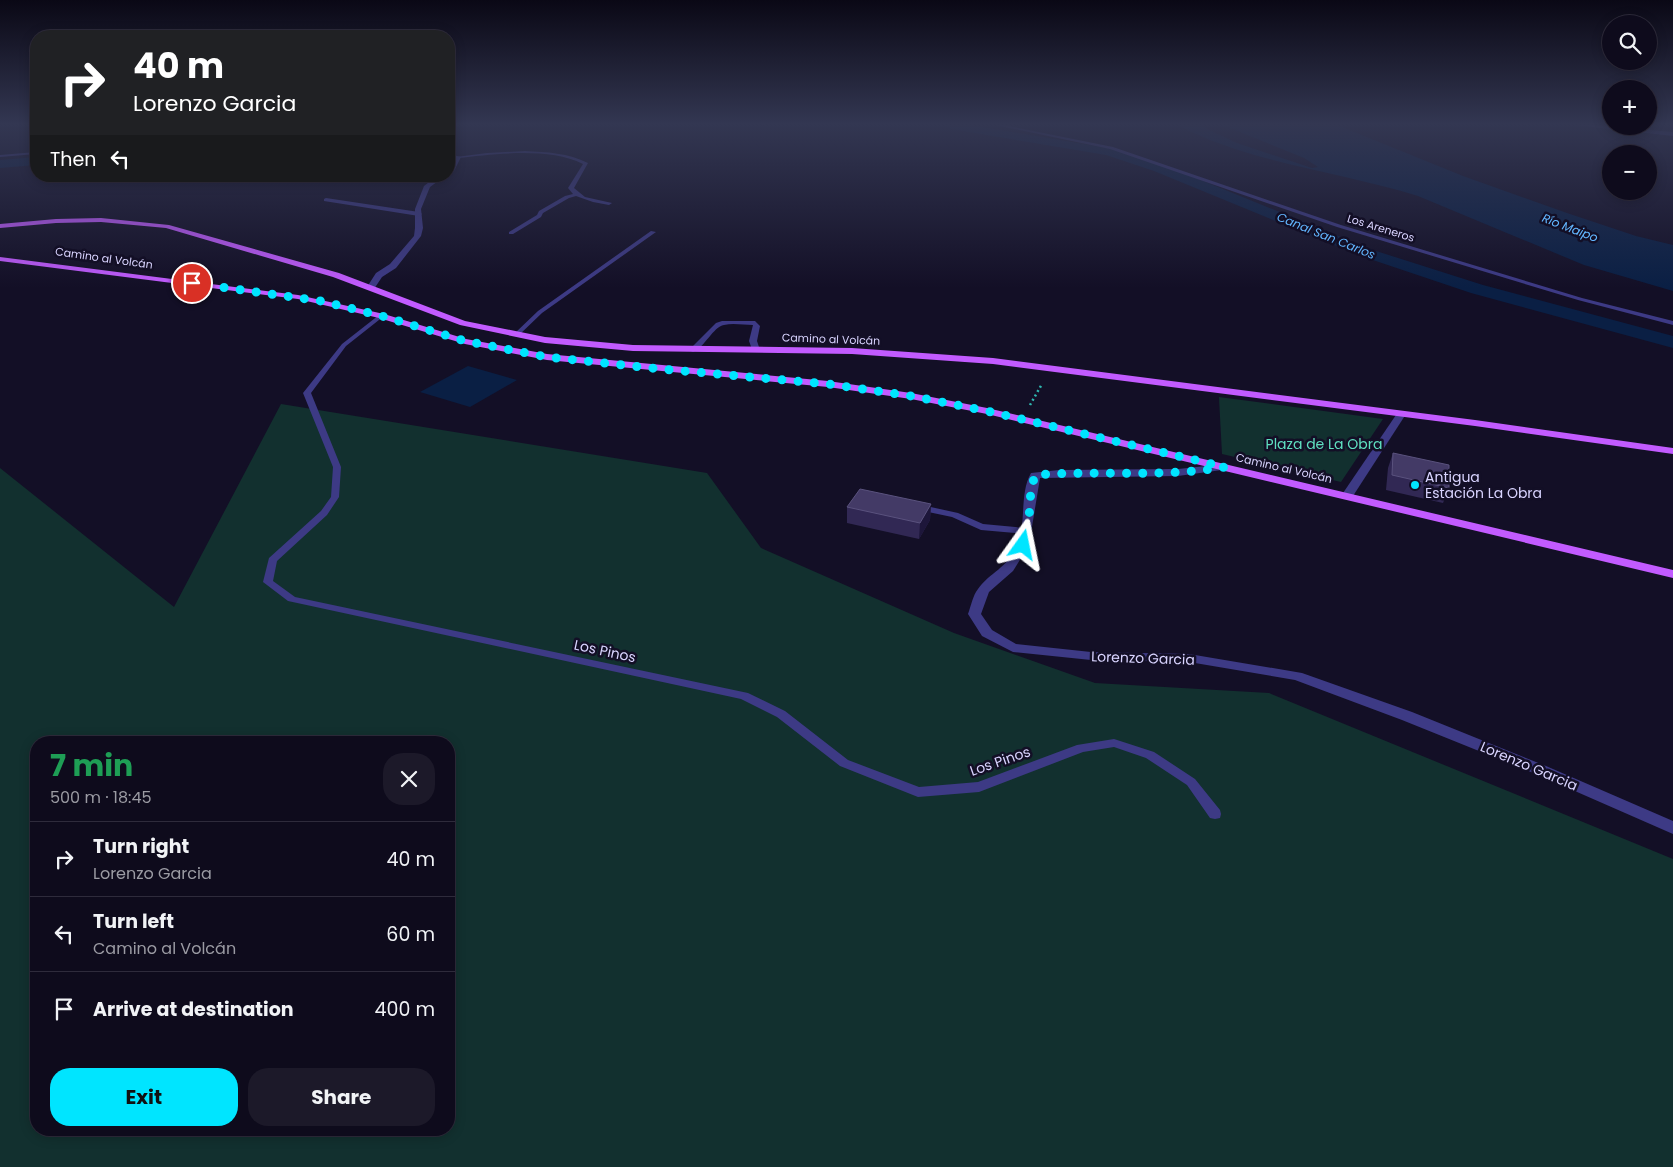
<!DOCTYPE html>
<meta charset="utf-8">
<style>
:root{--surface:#0e0b1c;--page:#1c1929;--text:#f1f3f6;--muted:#9b9ba3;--line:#2e2b3b;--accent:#00e5ff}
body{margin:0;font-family:Poppins,sans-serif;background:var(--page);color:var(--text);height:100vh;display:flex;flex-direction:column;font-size:19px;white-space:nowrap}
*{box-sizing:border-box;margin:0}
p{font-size:16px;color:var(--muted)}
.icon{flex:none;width:28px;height:28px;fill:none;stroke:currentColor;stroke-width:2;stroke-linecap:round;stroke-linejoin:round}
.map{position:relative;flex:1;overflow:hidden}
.details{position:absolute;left:30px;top:736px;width:425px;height:400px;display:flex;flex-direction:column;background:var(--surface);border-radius:20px;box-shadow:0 2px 12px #0003,0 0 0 1px var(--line)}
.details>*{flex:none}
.guide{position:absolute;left:30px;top:30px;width:425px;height:152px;border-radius:20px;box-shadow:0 2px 12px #0003,0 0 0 1px var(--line);background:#202124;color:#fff;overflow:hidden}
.tools{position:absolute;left:1602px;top:15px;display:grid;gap:10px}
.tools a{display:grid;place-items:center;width:55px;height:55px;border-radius:50%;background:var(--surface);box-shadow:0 2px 12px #0003,0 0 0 1px var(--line);font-size:25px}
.pin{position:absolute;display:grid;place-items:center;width:42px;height:42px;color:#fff;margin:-21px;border:2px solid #fff;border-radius:50%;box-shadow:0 1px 5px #0007}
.me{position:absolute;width:55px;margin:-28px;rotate:12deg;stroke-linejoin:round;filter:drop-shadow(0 0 4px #0008)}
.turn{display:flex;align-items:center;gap:18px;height:105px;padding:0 20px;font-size:22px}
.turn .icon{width:65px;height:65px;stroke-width:2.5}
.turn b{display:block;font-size:35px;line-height:42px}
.then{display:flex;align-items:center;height:48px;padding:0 20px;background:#0003;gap:10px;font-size:19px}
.round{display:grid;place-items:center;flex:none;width:52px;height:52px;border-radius:20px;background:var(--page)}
.head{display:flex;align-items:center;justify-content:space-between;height:85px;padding:0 20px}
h1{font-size:30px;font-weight:700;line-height:38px;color:#1e9e55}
.primary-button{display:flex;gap:10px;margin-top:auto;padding:10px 20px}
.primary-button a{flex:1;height:58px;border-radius:20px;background:var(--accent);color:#111;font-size:20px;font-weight:700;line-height:58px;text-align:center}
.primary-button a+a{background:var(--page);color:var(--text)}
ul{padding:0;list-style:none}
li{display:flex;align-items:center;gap:15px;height:75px;padding:0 20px;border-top:1px solid var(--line)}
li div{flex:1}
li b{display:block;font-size:19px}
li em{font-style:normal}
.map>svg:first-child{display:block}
</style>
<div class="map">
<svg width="1673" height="1167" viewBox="0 0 1673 1167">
<rect width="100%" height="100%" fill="#130f26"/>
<g fill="#12302f" fill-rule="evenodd">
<polygon points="1219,398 1219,397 1383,419 1341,482 1222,454"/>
<path d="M281,404L707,473L761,548L954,633L1095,683L1269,693L1673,859V1167H0V468L174,607ZM36,742H449V1130H36Z"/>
</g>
<g fill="#0a1f44">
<path d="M1177,125H1204L1207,129L1237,143L1312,168L1318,167L1304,158L1223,125H1337L1463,176L1567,213L1636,236L1673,245V291L1584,265L1418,196C1337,171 1253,164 1177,125Z"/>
<polygon points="468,366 517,380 470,407 420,392"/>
</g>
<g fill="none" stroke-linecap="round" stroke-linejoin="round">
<g fill="#0a1f44" fill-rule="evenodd">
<polygon points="945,125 971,125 1113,149 1164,165 1373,250 1483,285 1673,336 1673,348 1471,293 1361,256 1154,171 1106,155 951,129"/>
<polygon points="36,157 36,165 0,168 0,160"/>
</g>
<polyline stroke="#2fb8b0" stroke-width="2.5" stroke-dasharray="2 3" stroke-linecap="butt" points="1030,405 1042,384"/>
<g fill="#3d3a85" fill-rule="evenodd">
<polygon points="996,125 1004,125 1113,147 1341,225 1582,298 1673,321 1673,325 1578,300 1337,227 1110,149"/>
<path d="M525,151C547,152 568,153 588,163L574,188L585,197L612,203L609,205L593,202L576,196L569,198L543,213L541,217L513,234H509V232L537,215L539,211L565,196L573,194L568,188L583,164C549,147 495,154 458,158L456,157L487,153Z"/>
<polygon points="36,152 36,154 0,157 0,155"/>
<polygon points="326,198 419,212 422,214 419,216 324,201 324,199"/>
<polygon points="651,231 656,232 542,313 518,336 514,336 514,334 538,311"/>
<polygon points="379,315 384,316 346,346 311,393 341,467 339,497 327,515 277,561 273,581 295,597 748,693 785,711 848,760 919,787 978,782 1077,745 1114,739 1154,752 1195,779 1220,810 1221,814 1220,818 1215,819 1210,818 1187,785 1146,758 1114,747 1083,752 979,792 918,797 840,766 777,717 741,699 288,601 263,582 269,558 321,511 331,497 333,467 303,393 342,344"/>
<path d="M755,321L760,326L757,341L760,350L759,352H753L749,341L753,325C744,325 733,323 724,325C713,327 705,347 693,352L689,350L716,323L722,321Z"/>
<polygon points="917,504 958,513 983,524 1025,528 1030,531 1025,534 981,530 952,517 914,509 912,507"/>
</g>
<g fill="#3d3a85" fill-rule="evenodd">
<polygon points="1575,125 1594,125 1673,132 1673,136"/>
<polygon points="449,154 461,157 454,171 449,174 449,169 454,158 449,158"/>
<polygon points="437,176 445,176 430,187 421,209 423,228 421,236 396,268 382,277 374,289 368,289 367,287 376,273 390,264 414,236 415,228 415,209 424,186"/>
<polygon points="1401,411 1406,414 1353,496 1347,499 1343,498 1341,496 1398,412"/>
<path d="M1225,464L1229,465L1230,467L1229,469L1178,476L1040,478L1029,545L1013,571L989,592L981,614L992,630L1016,644L1091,652L1189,654L1302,673L1412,712L1546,766L1673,821V834L1536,774L1402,720L1295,680L1189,662L1091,660L1013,652L982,636L968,614C971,606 973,595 978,589C990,572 1007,569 1017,545C1027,523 1019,494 1031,473L1059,470L1178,469Z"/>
</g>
<g fill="#c25bff" fill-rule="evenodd">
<polygon points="101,218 169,225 339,273 465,321 545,337 633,345 852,348 993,358 1475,420 1673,448 1673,454 1475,426 993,364 852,354 633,351 545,343 460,325 333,277 166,228 101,222 56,223 0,228 0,224 56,219"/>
<polygon points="0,257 298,295 384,314 466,339 547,354 828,381 911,393 987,408 1673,570 1673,578 987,414 911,399 828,387 547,360 465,344 379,318 298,299 0,261"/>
</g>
</g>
<g fill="#312854">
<polygon points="1393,453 1449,488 1443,503 1386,490 1388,468"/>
<polygon points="931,504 930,520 919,539 847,523 847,507"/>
</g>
<polygon fill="#1d163a" points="931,504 930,520 919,539 920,523"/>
<g fill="#433a66" stroke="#5a527e">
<polygon points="1393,453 1449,465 1449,488 1392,475"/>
<polygon points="860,489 931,504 920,523 847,507"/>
</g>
<linearGradient id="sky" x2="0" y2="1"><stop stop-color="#0a0815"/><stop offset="0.43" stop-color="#333752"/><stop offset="1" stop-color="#333752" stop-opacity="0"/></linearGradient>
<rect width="1673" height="288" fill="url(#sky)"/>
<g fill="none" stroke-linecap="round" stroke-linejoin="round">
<path stroke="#00e5ff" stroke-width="9" stroke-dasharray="0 16.2" d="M192,283L321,301L382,316L465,341L547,357L661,369L828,384L911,396L987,411L1225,467C1162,478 1098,470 1035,475L1031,489L1029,518L1023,545"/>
</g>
<circle fill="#00e5ff" stroke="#130f26" stroke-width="2" cx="1415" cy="485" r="5"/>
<g text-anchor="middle" stroke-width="5" stroke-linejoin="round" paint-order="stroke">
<g font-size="11" fill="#d9d4ff" stroke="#130f26">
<text transform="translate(1381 228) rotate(17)" y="4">Los Areneros</text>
<text transform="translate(104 258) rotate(8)" y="4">Camino al Volcán</text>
<text transform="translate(831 339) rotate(2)" y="4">Camino al Volcán</text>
<text transform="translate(1284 468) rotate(13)" y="4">Camino al Volcán</text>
</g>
<g font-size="12" font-style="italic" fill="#62b6ff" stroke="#130f26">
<text transform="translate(1570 228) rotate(21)" y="4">Río Maipo</text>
<text transform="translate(1326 236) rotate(22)" y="4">Canal San Carlos</text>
</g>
<g font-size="14" fill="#5fe0c0" stroke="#130f26">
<text x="1324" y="449">Plaza de La Obra</text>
</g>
<g font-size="14" fill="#d9d4ff" stroke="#130f26" text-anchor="start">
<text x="1425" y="482">Antigua<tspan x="1425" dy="16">Estación La Obra</tspan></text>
</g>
<g font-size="14" fill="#d9d4ff" stroke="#130f26">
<text transform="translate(605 651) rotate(12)" y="5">Los Pinos</text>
<text transform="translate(1143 658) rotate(2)" y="5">Lorenzo Garcia</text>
<text transform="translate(1000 761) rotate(-19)" y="5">Los Pinos</text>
<text transform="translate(1529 766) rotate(23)" y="5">Lorenzo Garcia</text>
</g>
</g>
</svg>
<div class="tools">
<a><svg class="icon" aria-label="search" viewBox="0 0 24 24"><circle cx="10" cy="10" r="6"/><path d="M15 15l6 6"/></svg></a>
<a>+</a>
<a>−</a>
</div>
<div class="pin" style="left:192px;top:283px;background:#d93025"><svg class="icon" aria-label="arrive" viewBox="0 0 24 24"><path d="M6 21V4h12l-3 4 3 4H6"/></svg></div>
<svg class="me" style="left:1023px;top:545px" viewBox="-20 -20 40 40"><path d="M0-17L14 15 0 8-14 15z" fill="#00e5ff" stroke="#fff" stroke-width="4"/></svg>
<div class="guide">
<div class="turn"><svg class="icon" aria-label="right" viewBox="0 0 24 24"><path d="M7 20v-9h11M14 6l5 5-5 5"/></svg><div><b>40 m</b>Lorenzo Garcia</div></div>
<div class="then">Then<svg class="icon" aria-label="left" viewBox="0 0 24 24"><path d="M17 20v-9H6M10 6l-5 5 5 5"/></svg></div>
</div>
<section class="details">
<div class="head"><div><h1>7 min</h1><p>500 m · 18:45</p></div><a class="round"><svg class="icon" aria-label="close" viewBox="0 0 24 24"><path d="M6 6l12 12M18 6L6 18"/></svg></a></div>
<ul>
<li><svg class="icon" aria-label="right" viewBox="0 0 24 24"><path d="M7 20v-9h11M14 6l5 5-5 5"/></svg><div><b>Turn right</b><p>Lorenzo Garcia</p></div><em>40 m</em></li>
<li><svg class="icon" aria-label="left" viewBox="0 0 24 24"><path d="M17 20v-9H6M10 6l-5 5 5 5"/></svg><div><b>Turn left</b><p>Camino al Volcán</p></div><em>60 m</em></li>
<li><svg class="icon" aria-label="arrive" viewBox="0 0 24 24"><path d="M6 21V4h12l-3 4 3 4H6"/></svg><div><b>Arrive at destination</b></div><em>400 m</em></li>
</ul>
<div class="primary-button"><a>Exit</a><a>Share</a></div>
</section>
</div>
